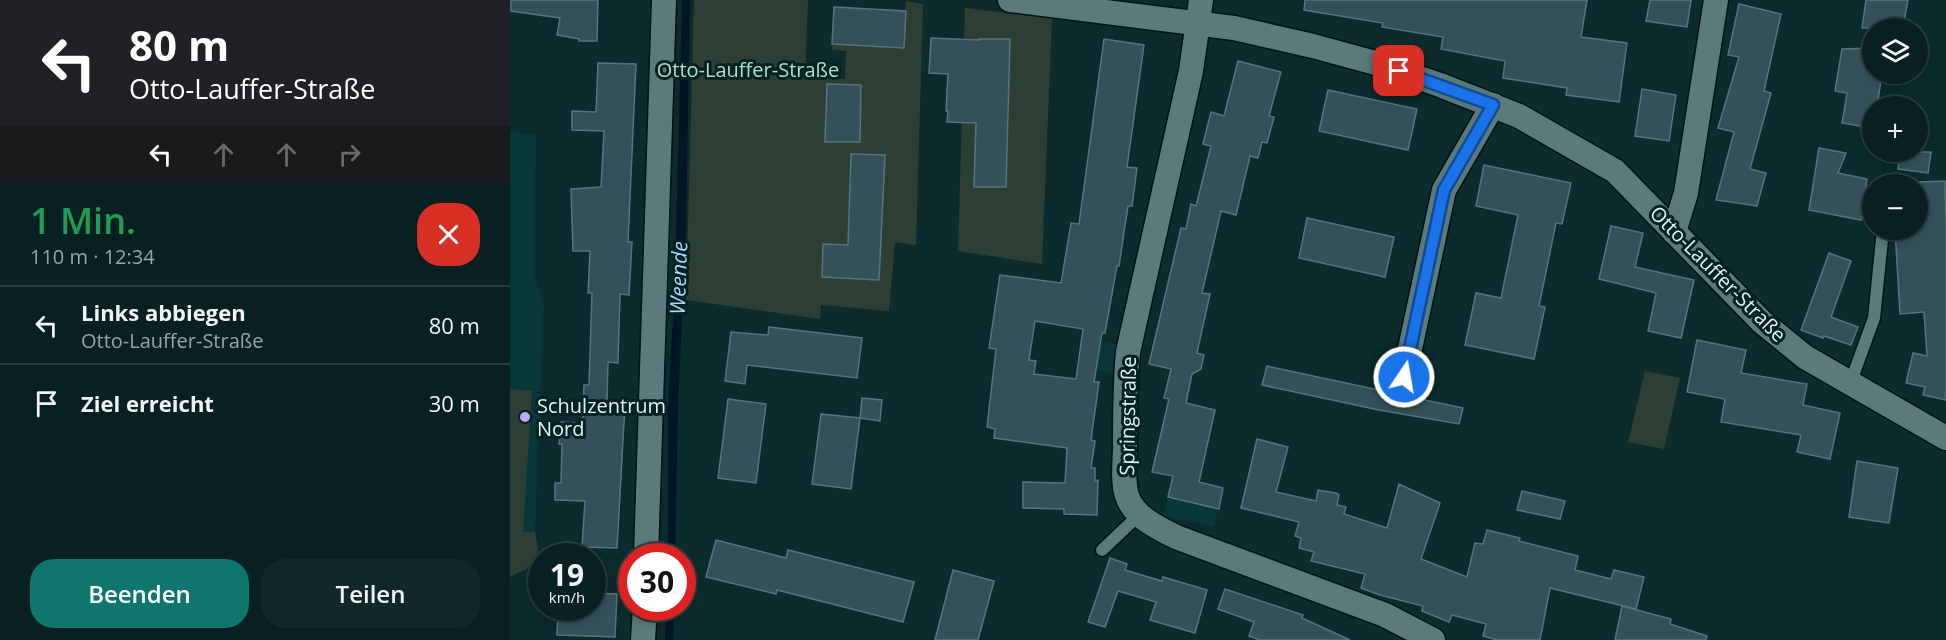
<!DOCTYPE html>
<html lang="de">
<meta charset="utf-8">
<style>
:root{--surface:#082021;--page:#11282a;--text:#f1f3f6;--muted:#98a3a5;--line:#293e3f;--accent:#0f766e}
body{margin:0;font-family:"Open Sans",sans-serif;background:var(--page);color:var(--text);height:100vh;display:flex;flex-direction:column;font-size:22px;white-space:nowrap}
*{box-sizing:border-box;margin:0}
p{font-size:20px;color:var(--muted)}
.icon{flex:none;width:33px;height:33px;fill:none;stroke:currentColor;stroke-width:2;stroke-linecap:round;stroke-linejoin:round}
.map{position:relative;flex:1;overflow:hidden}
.side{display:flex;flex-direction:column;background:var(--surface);width:510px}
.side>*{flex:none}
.banner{background:#202124;color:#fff;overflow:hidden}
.tools{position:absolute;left:1352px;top:18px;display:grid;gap:12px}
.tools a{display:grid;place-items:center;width:66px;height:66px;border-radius:50%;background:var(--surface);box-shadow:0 3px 9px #0003,0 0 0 2px var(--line);font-size:30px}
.speed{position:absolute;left:18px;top:543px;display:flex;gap:12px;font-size:30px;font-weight:700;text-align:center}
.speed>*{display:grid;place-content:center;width:78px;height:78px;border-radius:50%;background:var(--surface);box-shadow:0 3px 9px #0003,0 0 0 2px var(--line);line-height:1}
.speed small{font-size:15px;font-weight:400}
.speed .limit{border:9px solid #d22;background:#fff;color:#111}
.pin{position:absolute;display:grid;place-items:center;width:51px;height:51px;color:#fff;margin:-26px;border-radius:12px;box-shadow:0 3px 9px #0006}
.me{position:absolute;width:66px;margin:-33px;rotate:12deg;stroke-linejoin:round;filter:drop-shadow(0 0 4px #0008)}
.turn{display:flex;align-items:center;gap:21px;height:126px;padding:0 30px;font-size:27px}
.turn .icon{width:78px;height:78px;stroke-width:2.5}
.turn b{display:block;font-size:42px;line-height:51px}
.lanes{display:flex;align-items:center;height:57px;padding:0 30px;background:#0003;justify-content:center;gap:30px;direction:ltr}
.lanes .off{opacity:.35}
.round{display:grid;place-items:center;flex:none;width:63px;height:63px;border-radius:24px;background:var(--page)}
.headline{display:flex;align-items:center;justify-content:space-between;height:102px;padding:0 30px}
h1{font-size:36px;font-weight:600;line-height:45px;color:#1e9e55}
.cta{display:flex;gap:12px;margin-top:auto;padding:12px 30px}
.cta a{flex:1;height:69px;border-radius:24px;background:var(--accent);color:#fff;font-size:24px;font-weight:600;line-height:69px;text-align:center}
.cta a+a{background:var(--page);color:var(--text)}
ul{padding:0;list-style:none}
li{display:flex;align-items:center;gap:18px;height:78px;padding:0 30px;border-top:2px solid var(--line)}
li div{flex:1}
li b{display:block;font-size:22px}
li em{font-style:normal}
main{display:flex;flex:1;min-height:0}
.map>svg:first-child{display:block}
</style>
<main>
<section class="side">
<div class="banner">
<div class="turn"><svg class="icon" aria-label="left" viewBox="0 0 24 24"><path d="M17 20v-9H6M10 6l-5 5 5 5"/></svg><div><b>80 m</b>Otto-Lauffer-Straße</div></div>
<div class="lanes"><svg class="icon" aria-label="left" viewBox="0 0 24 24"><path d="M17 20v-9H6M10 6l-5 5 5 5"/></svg><svg class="icon off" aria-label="ahead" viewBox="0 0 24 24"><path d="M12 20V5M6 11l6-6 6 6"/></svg><svg class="icon off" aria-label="ahead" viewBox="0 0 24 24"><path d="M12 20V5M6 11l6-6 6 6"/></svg><svg class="icon off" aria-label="right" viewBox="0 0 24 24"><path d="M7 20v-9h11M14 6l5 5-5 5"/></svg></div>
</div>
<div class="headline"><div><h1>1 Min.</h1><p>110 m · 12:34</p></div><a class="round" style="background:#d93025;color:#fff"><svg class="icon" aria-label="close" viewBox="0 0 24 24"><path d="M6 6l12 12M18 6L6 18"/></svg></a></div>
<ul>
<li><svg class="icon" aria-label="left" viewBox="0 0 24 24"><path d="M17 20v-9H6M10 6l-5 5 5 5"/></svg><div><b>Links abbiegen</b><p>Otto-Lauffer-Straße</p></div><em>80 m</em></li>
<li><svg class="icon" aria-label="arrive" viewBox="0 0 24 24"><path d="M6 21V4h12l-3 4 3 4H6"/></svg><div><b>Ziel erreicht</b></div><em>30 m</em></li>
</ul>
<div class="cta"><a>Beenden</a><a>Teilen</a></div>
</section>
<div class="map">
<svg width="1436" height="640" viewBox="0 0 1436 640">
<rect width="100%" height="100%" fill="#0b2b2c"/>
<g fill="#083738">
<polygon points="0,132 26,135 24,272 34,302 25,532 30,562 0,576"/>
<polygon points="571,339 606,344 602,372 567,367"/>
<polygon points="663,476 713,488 704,527 653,516"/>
</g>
<g fill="#2d3f35">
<polygon points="184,0 298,0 295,78 335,79 336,51 322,50 322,44 394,48 396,1 413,4 406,245 385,242 379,311 311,305 310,319 176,300"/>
<polygon points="455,8 542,18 532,264 448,251"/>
<polygon points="1135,371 1170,378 1154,449 1118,442"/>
<polygon points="0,389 22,391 13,532 25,532 30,562 0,577"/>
</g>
<g fill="#001624">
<polygon points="172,0 180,0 176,227 168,407 165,556 158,556 158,409 165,278"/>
<polygon points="156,608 164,608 163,640 155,640"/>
</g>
<g fill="#345159" stroke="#56747d" stroke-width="1.5" fill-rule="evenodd">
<polygon points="1,0 88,0 87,41 69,41 69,39 47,35 50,18 1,11"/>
<polygon points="795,0 1077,0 1071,37 1117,43 1109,102 1056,95 1057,88 993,78 995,61 931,49 933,37 872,27 873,23 794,10"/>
<polygon points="1140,0 1181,0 1177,27 1136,21"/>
<polygon points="1356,0 1398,0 1393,28 1352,28"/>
<polygon points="1229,4 1271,14 1254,91 1261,93 1240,169 1256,173 1247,206 1206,200 1224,132 1208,128 1229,57 1218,55"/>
<polygon points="324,7 396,11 394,48 322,44"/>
<polygon points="421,38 469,40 469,39 500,39 496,187 464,187 466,123 437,122 438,111 436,111 438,74 419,73"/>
<path d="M594,39L634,45L617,167L627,168L622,206H618L609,266H607L595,333H592L584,382H589L581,440L585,441L581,468H585V481L588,480L587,515L554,514V509L513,508V482L555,483L557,448L484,438L485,429L477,427L486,349L479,348L490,275L551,283L561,223L569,224ZM525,321L573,329L566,379L524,374L526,361L519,360Z"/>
<polygon points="1362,48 1362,74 1372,74 1367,106 1362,106 1362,128 1332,123 1337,93 1325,91 1332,49"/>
<polygon points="728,61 771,72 759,116 764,117 757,143 752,142 748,158 740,156 726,215 711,211 692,293 700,294 687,353 694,355 691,369 682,374 676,403 705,410 689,482 713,488 709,509 658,497 663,476 642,472 659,399 654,398 661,369 639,364 671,228 676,229 681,204 686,206 701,146 693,144 701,112 714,116"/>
<polygon points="88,63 126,64 118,242 122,242 119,295 110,294 108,363 98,362 97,403 115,404 107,548 72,547 75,501 45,500 45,483 51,483 52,444 49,444 51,422 73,423 74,385 79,385 82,293 78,293 80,251 63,251 61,189 91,187 94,131 62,130 62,111 86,112"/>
<polygon points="317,84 351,85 350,142 315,142"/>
<polygon points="1132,89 1166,95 1159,141 1125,136"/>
<polygon points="818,90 907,109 898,150 809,131"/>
<polygon points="1309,148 1336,153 1328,173 1357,179 1351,220 1299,210"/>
<polygon points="1390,152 1421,152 1418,173 1388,169"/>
<polygon points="341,154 375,155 369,280 312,277 313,244 338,245"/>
<polygon points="974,165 1061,183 1052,224 1046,223 1029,306 1035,307 1024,359 955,345 966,293 991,298 1008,215 966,206"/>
<polygon points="1435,181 1436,220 1436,400 1413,395 1415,387 1396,383 1403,353 1417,356 1414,312 1390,314 1385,230 1407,230 1407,215 1412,215 1410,182"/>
<polygon points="797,218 884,237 875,277 789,258"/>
<polygon points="1101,226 1133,233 1125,267 1184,280 1171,338 1138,331 1146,293 1089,279"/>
<polygon points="1319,253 1341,261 1321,317 1348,327 1341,345 1314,336 1313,338 1291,330"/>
<polygon points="259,327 352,338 347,378 237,365 235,384 215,381 221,332 258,335"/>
<polygon points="1187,340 1236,350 1231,373 1297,384 1293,405 1330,413 1320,459 1287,452 1291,435 1211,422 1215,399 1177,392"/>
<polygon points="757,366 953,408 949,424 869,410 752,385"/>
<polygon points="352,398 372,400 370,421 350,418"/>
<polygon points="218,399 256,404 246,483 208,478"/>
<polygon points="311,414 350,418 341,489 302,484"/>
<polygon points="747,439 778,447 766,492 806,501 808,490 826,493 829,495 827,505 836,507 834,514 877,528 889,484 930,503 911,559 957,577 965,543 973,544 977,530 1010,538 1009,541 1068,556 1065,570 1101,579 1104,570 1134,577 1126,609 1040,588 1030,640 987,640 973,636 976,624 942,615 939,622 912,611 913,606 870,595 851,588 855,574 801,561 804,552 789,548 791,538 785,536 789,522 731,508"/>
<polygon points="1347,461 1388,468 1379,523 1339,517"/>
<polygon points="1012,491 1055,501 1050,519 1007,510"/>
<polygon points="206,540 276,558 278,550 404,582 393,622 267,590 266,594 196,577"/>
<polygon points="600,558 617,564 615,570 652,581 653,577 697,590 685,633 640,620 646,602 608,591 595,627 578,622"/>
<polygon points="443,570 484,581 468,640 425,640"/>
<polygon points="715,589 793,615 792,618 840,640 750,640 739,636 744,622 708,609"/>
<polygon points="82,593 107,594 105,637 47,635 48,609 67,610 67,608 82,608"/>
<polygon points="1112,606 1161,619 1160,624 1197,636 1196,640 1105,640"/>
</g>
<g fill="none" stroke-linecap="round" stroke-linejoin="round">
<defs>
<g id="service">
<polyline points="1340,384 1364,318 1373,230"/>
<polyline points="592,550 629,515"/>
</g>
<g id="minor">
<polyline points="500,0 724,28 803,46 869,64 930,85 1009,116 1105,171 1252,322 1295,357 1436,438"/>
<path d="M691,0L681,71L618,352C615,383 615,414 615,445C615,461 612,480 617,496C624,517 648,528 666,537L875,615L923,640"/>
<polyline points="1164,232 1176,193 1206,0"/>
<polyline points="894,377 934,190 983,105"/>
<polyline points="136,556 154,0"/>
<polyline points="133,640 135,608"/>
</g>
</defs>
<use href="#service" stroke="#001213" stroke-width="15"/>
<use href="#minor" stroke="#001213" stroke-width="27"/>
<use href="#service" stroke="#5a7a7b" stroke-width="12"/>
<use href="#minor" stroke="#5a7a7b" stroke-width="24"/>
</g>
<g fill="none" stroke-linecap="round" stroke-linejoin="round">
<defs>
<polyline id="route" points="889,71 983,105 934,190 894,377"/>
</defs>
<use href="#route" stroke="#114b97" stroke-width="15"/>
<use href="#route" stroke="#1a73e8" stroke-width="10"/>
</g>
<circle fill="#bfa9f4" stroke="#022122" stroke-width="2" cx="15" cy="417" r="6"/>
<g text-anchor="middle" stroke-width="6" stroke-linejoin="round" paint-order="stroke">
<g font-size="20" fill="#a9e0c1" stroke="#022122">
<text x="238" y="77">Otto-Lauffer-Straße</text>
</g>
<g font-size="20" fill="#e1f3f3" stroke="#022122">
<text transform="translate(1208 274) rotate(45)" y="7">Otto-Lauffer-Straße</text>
<text transform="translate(618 416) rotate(-89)" y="7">Springstraße</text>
</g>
<g font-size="20" fill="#e1f3f3" stroke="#022122" text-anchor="start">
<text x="27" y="413">Schulzentrum<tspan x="27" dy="23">Nord</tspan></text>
</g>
<g font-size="21" font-style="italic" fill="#a6d9fc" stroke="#022122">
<text transform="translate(169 278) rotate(-88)" y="7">Weende</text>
</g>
</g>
</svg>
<div class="tools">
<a><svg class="icon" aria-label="layers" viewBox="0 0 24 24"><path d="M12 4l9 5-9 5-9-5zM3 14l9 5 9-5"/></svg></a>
<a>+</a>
<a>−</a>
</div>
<div class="speed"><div>19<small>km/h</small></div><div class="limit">30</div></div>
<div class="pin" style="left:889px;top:71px;background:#d93025"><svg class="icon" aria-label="arrive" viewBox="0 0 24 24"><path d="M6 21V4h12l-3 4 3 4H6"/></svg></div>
<svg class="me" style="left:894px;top:377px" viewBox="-20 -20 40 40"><circle r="17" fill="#1a73e8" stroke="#fff" stroke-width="3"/><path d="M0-11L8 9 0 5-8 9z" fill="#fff"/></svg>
</div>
</main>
